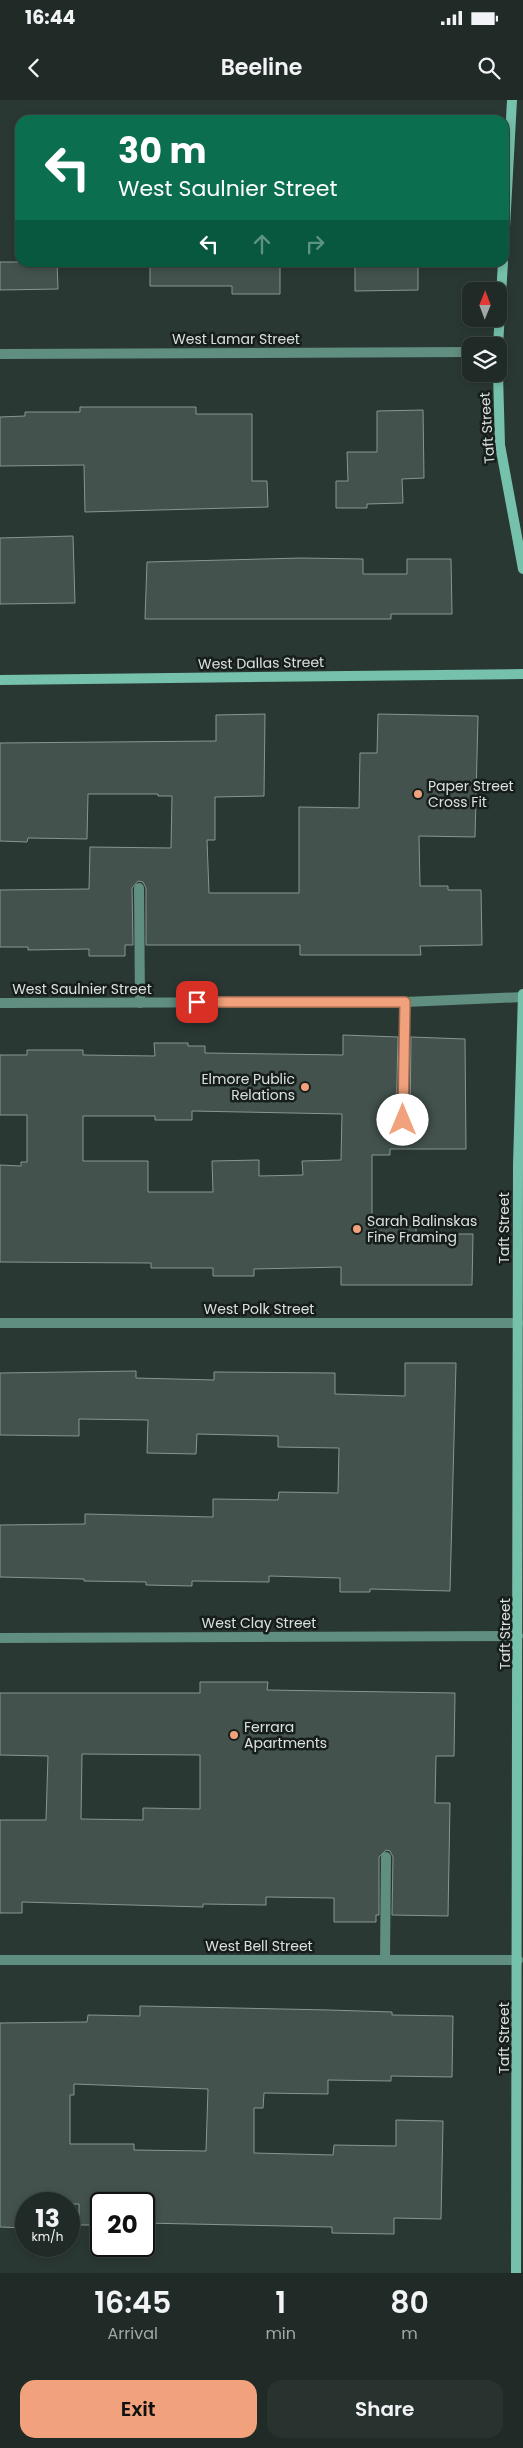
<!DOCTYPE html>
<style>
:root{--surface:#202a26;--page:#28322e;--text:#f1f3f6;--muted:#a2a7a7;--line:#3d4643;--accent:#f1a17b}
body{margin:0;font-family:Poppins,sans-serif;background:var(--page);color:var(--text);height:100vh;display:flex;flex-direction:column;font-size:19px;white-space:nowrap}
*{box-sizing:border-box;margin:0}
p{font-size:16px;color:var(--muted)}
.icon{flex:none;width:28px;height:28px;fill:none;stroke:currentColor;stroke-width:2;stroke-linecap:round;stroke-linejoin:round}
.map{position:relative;height:2173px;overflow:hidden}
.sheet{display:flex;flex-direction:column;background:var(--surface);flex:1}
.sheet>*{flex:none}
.banner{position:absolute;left:15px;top:15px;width:494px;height:152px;border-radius:15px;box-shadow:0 2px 8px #0003,0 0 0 1px var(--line);background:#0b6e4f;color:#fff;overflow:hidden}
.needle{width:32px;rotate:1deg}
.controls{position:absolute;left:462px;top:182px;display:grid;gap:10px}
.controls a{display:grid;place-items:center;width:45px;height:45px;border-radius:10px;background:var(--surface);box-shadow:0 2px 8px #0003,0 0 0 1px var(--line);font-size:25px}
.speed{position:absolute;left:15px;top:2092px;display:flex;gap:10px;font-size:25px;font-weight:700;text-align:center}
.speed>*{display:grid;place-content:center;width:65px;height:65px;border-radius:50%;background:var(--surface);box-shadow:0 2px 8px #0003,0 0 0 1px var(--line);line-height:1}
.speed small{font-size:12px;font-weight:400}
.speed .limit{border:2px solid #111;border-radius:8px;background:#fff;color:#111}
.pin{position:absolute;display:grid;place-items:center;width:42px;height:42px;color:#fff;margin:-21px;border-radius:10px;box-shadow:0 2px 8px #0006}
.me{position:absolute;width:55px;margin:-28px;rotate:0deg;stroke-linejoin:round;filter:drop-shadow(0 0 4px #0008)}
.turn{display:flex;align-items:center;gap:18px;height:105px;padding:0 20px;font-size:22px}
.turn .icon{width:65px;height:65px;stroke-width:2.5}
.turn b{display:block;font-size:35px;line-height:42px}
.lanes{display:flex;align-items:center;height:48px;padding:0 20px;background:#0003;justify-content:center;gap:25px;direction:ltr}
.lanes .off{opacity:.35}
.eta{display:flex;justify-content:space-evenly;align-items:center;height:85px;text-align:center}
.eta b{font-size:30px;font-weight:600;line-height:35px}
.button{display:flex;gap:10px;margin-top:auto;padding:10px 20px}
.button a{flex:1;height:58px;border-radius:15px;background:var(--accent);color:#111;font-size:20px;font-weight:600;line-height:58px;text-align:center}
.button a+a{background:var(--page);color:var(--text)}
.status{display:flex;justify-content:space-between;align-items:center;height:35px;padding:0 25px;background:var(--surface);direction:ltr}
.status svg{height:14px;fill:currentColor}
header{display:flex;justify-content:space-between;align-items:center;height:65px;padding:0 20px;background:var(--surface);font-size:22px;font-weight:600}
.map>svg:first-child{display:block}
</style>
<div class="status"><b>16:44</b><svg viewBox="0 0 49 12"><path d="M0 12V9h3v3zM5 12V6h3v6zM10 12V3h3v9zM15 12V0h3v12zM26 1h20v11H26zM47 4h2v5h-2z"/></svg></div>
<header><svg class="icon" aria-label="back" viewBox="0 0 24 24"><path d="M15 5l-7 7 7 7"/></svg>Beeline<svg class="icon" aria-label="search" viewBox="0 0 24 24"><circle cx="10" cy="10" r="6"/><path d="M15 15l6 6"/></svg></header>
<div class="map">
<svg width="523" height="2173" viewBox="0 0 523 2173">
<rect width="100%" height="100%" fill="#2a3833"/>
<g fill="#43524d" stroke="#869691" fill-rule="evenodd">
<polygon points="0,162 57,162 58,189 0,190"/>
<polygon points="150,162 280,162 280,194 232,194 232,186 150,186"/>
<polygon points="355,162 418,162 418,190 355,191"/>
<polygon points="80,307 196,307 196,314 252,314 252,381 267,381 268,407 85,412 84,365 0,366 0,317 25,316 25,312 80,312"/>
<polygon points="423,310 424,378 402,379 403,403 367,404 367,408 336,408 336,381 348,381 347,352 377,352 377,311"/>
<polygon points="73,436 75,503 0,504 0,438"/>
<polygon points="301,458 363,459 363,474 407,474 407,459 451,459 452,514 391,514 391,519 145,519 147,462"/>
<polygon points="265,614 264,696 215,697 215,740 207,740 209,793 299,793 299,707 359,708 360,653 377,653 378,614 478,616 475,737 419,736 420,786 448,786 448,790 481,790 482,845 420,846 421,855 300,855 300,845 146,845 146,788 143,782 138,781 132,788 133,845 125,845 125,856 89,856 89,849 28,850 28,847 0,847 0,790 89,789 90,747 171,748 172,696 158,696 158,694 88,694 87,739 28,738 27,742 0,741 0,643 216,641 216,615"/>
<path d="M343,935L398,937L396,1020L402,1027L407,1026L410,1020L411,937L465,939L466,1049H390V1055H372V1127L416,1126V1134H473L472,1185H341V1167L254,1169V1176H213V1168H151V1163L0,1162V1065L21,1066V1062H27V1015H0V955H27V950H83V955L155,956L154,943H188V946H205V953L343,955ZM192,1011L342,1014L341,1060L302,1061L303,1075L259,1076V1060L212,1061L213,1092H148V1061H83V1016H155V1020H192Z"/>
<polygon points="405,1263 456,1263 450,1491 370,1489 370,1492 340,1492 340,1478 269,1476 269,1482 192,1481 192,1486 146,1485 146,1482 84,1481 84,1479 0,1477 0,1425 85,1424 85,1414 213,1417 213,1399 278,1400 279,1392 338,1393 339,1348 278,1347 278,1336 197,1334 196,1354 147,1353 148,1320 79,1319 79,1336 0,1335 0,1273 136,1271 136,1278 214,1280 214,1272 335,1273 335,1294 405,1296"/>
<path d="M200,1582H268L267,1590L455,1593L454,1656H436L435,1703H450L448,1816L392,1815L393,1757L390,1751L386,1750L379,1757V1815H376V1822H334V1798L266,1797V1805L203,1804V1807L22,1802V1813H0V1720H46L48,1656L0,1655V1593H200ZM82,1654L200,1655V1709L143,1708V1720L81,1719Z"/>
<path d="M140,1906L329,1910L392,1912V1915L453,1916L452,1977L391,1976V1981L328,1980V1994L264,1993L263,2008H254V2053L333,2055L334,2045L396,2046V2020L443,2021L441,2119L394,2118V2134L332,2133V2127L144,2123V2104H101V2125H79V2104H26V2128L0,2127V1923L87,1922L88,1915L140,1916ZM74,1984L208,1989L206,2051L134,2050V2044H70V1995H74Z"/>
</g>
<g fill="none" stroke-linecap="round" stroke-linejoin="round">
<g stroke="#608e80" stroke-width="10">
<polyline points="139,788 140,903"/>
<polyline points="403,1020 405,902"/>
<polyline points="385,1860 386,1757"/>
</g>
<g stroke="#608e80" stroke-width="10">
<polyline points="0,254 471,252"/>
<polyline points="0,903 405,902 523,897"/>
<polyline points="0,1223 518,1223"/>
<polyline points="0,1538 518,1536"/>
<polyline points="0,1860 518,1860"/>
</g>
<g stroke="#75c1ab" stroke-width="10">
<polyline points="504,146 512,0"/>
<polyline points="498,246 503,162"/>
<polyline points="498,274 500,345 523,469"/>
<polyline points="0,580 523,574"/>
<polyline points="516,2173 518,1065 523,894"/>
</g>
</g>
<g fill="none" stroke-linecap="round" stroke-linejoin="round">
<defs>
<polyline id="route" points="197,902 405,902 403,1020"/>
</defs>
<use href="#route" stroke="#9d6950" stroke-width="12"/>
<use href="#route" stroke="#f1a17b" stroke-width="9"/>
</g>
<g fill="#f1a17b" stroke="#171d1b" stroke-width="2">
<circle cx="418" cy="694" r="5"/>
<circle cx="305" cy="987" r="5"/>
<circle cx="357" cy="1129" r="5"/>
<circle cx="234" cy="1635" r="5"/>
</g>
<g text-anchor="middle" stroke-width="5" stroke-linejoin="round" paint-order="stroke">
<g font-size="14" fill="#d8e1de" stroke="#171d1b">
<text x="236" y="244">West Lamar Street</text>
<text transform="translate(487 328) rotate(-94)" y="5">Taft Street</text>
<text transform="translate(261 563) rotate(-1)" y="5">West Dallas Street</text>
<text x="82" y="894">West Saulnier Street</text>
<text transform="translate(504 1128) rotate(-90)" y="5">Taft Street</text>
<text x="259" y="1214">West Polk Street</text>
<text x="259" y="1528">West Clay Street</text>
<text transform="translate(505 1534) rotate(-90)" y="5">Taft Street</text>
<text x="259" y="1851">West Bell Street</text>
<text transform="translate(504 1938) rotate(-90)" y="5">Taft Street</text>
</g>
<g font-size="14" fill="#d8e1de" stroke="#171d1b" text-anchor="start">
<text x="428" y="691">Paper Street<tspan x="428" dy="16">Cross Fit</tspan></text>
<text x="295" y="984" text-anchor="end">Elmore Public<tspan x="295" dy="16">Relations</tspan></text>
<text x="367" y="1126">Sarah Balinskas<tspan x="367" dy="16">Fine Framing</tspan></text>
<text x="244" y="1632">Ferrara<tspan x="244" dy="16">Apartments</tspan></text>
</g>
</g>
</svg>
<div class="controls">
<a><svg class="needle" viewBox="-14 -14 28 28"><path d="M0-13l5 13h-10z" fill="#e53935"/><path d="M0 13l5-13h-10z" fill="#a2a7a7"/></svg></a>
<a><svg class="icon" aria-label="layers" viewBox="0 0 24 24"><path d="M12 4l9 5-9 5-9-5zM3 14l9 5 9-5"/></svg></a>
</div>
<div class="speed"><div>13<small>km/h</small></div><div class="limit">20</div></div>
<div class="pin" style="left:197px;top:902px;background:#d93025"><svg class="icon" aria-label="arrive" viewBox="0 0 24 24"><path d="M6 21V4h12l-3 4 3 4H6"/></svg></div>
<svg class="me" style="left:403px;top:1020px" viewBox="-20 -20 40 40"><circle r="19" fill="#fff"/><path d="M0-13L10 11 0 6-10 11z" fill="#f1a17b"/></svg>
<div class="banner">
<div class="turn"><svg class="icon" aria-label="left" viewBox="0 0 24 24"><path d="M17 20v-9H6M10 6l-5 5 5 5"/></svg><div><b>30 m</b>West Saulnier Street</div></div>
<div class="lanes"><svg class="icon" aria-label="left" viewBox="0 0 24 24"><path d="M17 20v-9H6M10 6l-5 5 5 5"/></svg><svg class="icon off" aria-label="ahead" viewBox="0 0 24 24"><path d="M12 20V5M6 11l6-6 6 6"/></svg><svg class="icon off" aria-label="right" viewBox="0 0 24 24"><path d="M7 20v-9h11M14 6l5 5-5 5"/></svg></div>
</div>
</div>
<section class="sheet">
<div class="eta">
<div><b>16:45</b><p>Arrival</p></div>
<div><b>1</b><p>min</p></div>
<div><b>80</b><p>m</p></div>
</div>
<div class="button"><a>Exit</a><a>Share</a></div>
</section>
